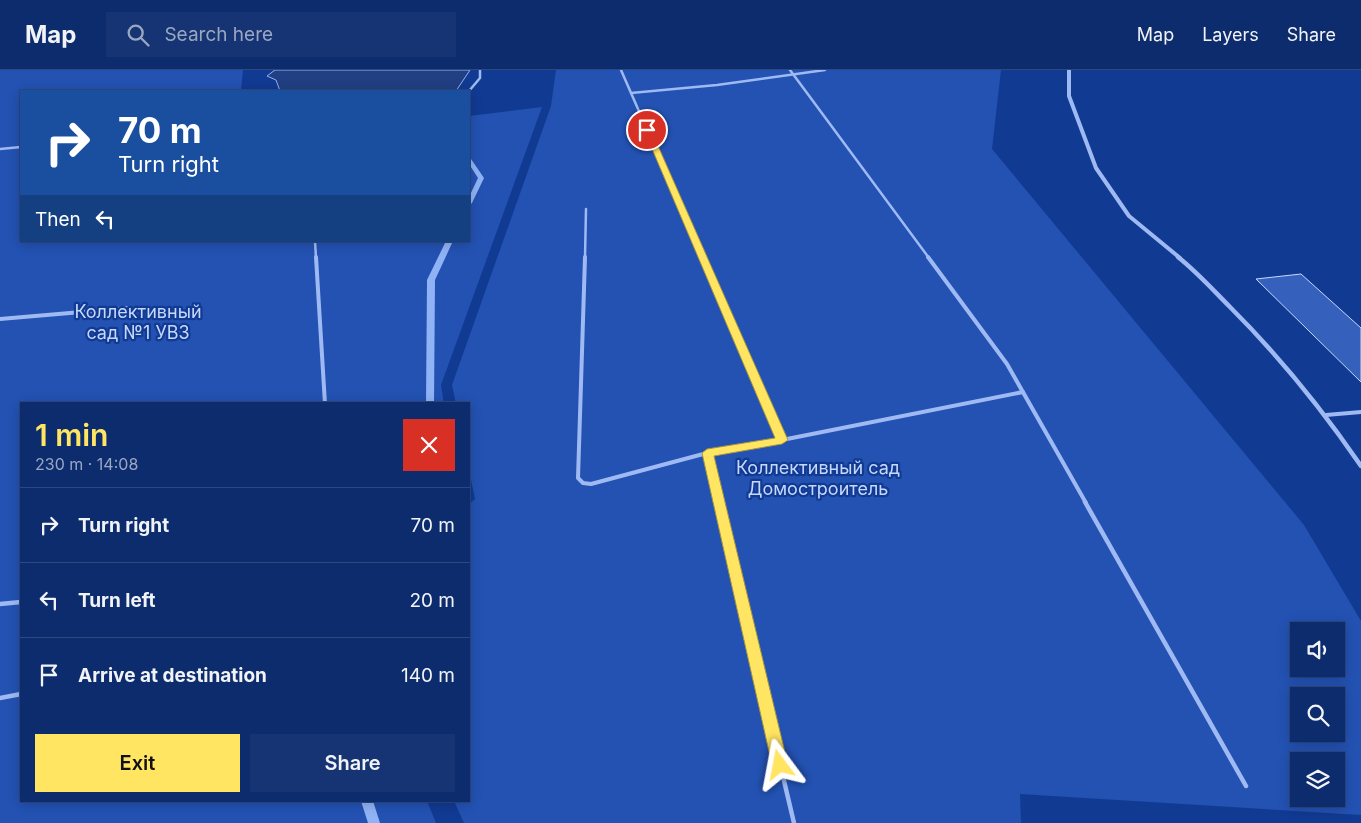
<!DOCTYPE html>
<meta charset="utf-8">
<style>
:root{--surface:#0d2c6e;--page:#163473;--text:#f1f3f6;--muted:#9aa7c2;--line:#2d4881;--accent:#ffe561}
body{margin:0;font-family:Inter,sans-serif;background:var(--page);color:var(--text);height:100vh;display:flex;flex-direction:column;font-size:19px;white-space:nowrap}
*{box-sizing:border-box;margin:0}
p{font-size:16px;color:var(--muted)}
.icon{flex:none;width:28px;height:28px;fill:none;stroke:currentColor;stroke-width:2;stroke-linecap:round;stroke-linejoin:round}
.map{position:relative;flex:1;overflow:hidden}
.panel{position:absolute;left:20px;top:332px;width:450px;height:400px;display:flex;flex-direction:column;background:var(--surface);border-radius:0px;box-shadow:0 2px 12px #0003,0 0 0 1px var(--line)}
.panel>*{flex:none}
.guide{position:absolute;left:20px;top:20px;width:450px;height:152px;border-radius:0px;box-shadow:0 2px 12px #0003,0 0 0 1px var(--line);background:#1a4fa0;color:#fff;overflow:hidden}
.buttons{position:absolute;left:1290px;top:552px;display:grid;gap:10px}
.buttons a{display:grid;place-items:center;width:55px;height:55px;border-radius:0px;background:var(--surface);box-shadow:0 2px 12px #0003,0 0 0 1px var(--line);font-size:25px}
.pin{position:absolute;display:grid;place-items:center;width:42px;height:42px;color:#fff;margin:-21px;border:2px solid #fff;border-radius:50%;box-shadow:0 1px 5px #0007}
.me{position:absolute;width:55px;margin:-28px;rotate:347deg;stroke-linejoin:round;filter:drop-shadow(0 0 4px #0008)}
.turn{display:flex;align-items:center;gap:18px;height:105px;padding:0 15px;font-size:22px}
.turn .icon{width:65px;height:65px;stroke-width:2.5}
.turn b{display:block;font-size:35px;line-height:42px}
.then{display:flex;align-items:center;height:48px;padding:0 15px;background:#0003;gap:10px;font-size:19px}
.round{display:grid;place-items:center;flex:none;width:52px;height:52px;border-radius:0px;background:var(--page)}
.headline{display:flex;align-items:center;justify-content:space-between;height:85px;padding:0 15px}
h1{font-size:30px;font-weight:600;line-height:38px;color:var(--accent)}
.button{display:flex;gap:10px;margin-top:auto;padding:10px 15px}
.button a{flex:1;height:58px;border-radius:0px;background:var(--accent);color:#111;font-size:20px;font-weight:600;line-height:58px;text-align:center}
.button a+a{background:var(--page);color:var(--text)}
ul{padding:0;list-style:none}
li{display:flex;align-items:center;gap:15px;height:75px;padding:0 15px;border-top:1px solid var(--line)}
li div{flex:1}
li b{display:block;font-size:19px}
li em{font-style:normal}
header{display:flex;align-items:center;gap:30px;box-sizing:border-box;height:70px;padding:0 25px;background:var(--surface);border-bottom:1px solid var(--line)}
header strong{font-size:24px}
nav{display:flex;gap:28px;margin-inline-start:auto;font-size:18px}
.search{width:350px;height:45px;background:var(--page);display:flex;align-items:center;gap:12px;box-sizing:border-box;padding:0 18px;border-radius:0px;color:var(--muted);font-size:19px}
.map>svg:first-child{display:block}
</style>
<header>
<strong>Map</strong>
<div class="search"><svg class="icon" aria-label="search" viewBox="0 0 24 24"><circle cx="10" cy="10" r="6"/><path d="M15 15l6 6"/></svg>Search here</div>
<nav><a>Map</a><a>Layers</a><a>Share</a></nav>
</header>
<div class="map">
<svg width="1361" height="753" viewBox="0 0 1361 753">
<rect width="100%" height="100%" fill="#113a93"/>
<g fill="#2352b3" fill-rule="evenodd">
<polygon points="0,0 243,0 241,21 21,21 21,171 469,171 469,46 542,37 441,315 444,334 21,334 21,731 427,731 436,753 0,753"/>
<path d="M556,0H1001L992,79L1304,455L1361,551V745L1020,724L1021,753H464L454,731H469V434L475,429L469,400V334H456L452,315L551,36ZM1299,561H1336V599H1299ZM1299,626H1336V664H1299ZM1299,691H1336V729H1299Z"/>
</g>
<polygon fill="#213f82" stroke="#90b3f6" points="275,0 470,0 456,21 280,21 276,10 267,6"/>
<g fill="none" stroke-linecap="round" stroke-linejoin="round">
<g fill="#90b3f6" fill-rule="evenodd">
<polygon points="469,88 471,89 484,108 472,133 469,135 469,127 478,108 469,94"/>
<polygon points="446,171 453,171 435,210 434,334 426,334 427,210"/>
<polygon points="361,731 373,731 380,753 368,753"/>
</g>
</g>
<polygon fill="#3560bb" stroke="#c6d8fd" points="1301,204 1361,258 1361,312 1256,209"/>
<g fill="none" stroke-linecap="round" stroke-linejoin="round">
<g stroke="#9fbaf3" stroke-width="2.5">
<polyline points="621,0 703,188"/>
<polyline points="790,0 929,188"/>
<polyline points="469,21 480,8 480,0"/>
<polyline points="631,23 717,15 825,0"/>
<polyline points="0,79 21,77"/>
<polyline points="315,171 316,188"/>
<polyline points="585,188 586,139"/>
</g>
<g stroke="#9fbaf3" stroke-width="4">
<polyline points="316,187 325,334"/>
<polyline points="585,187 578,408 583,413 591,414 707,383"/>
<polyline points="702,187 782,370 707,383 719,433"/>
<polyline points="928,187 1007,294 1086,433"/>
<polyline points="0,249 128,238"/>
<polyline points="1326,345 1361,342"/>
<polyline points="782,370 1023,322"/>
</g>
<g stroke="#9fbaf3" stroke-width="4.5">
<polyline points="718,432 794,753"/>
<polyline points="1085,432 1246,716"/>
<polyline points="0,534 21,532"/>
<polyline points="0,628 21,624"/>
</g>
<polyline stroke="#9fbaf3" stroke-width="4" points="1069,0 1069,26 1096,98 1129,146 1180,188"/>
<path stroke="#9fbaf3" stroke-width="4.5" d="M1178,187C1197,202 1213,220 1230,237C1279,286 1322,339 1361,396"/>
</g>
<polygon fill="#ffe561" stroke="#a6953f" points="645,58 651,60 788,370 782,374 714,386 788,695 785,700 780,702 775,700 772,695 702,383 707,379 775,368 644,60"/>
<g text-anchor="middle" stroke-width="4.5" stroke-linejoin="round" paint-order="stroke">
<g font-size="18" fill="#c6d8fd" stroke="#113a93">
<text x="138" y="248">Коллективный<tspan x="138" dy="21">сад №1 УВЗ</tspan></text>
<text x="818" y="404">Коллективный сад<tspan x="818" dy="21">Домостроитель</tspan></text>
</g>
</g>
</svg>
<div class="buttons">
<a><svg class="icon" aria-label="sound" viewBox="0 0 24 24"><path d="M4 9h4l5-4v14l-5-4H4zM17 9q2 3 0 6"/></svg></a>
<a><svg class="icon" aria-label="search" viewBox="0 0 24 24"><circle cx="10" cy="10" r="6"/><path d="M15 15l6 6"/></svg></a>
<a><svg class="icon" aria-label="layers" viewBox="0 0 24 24"><path d="M12 4l9 5-9 5-9-5zM3 14l9 5 9-5"/></svg></a>
</div>
<div class="pin" style="left:647px;top:60px;background:#d93025"><svg class="icon" aria-label="arrive" viewBox="0 0 24 24"><path d="M6 21V4h12l-3 4 3 4H6"/></svg></div>
<svg class="me" style="left:780px;top:695px" viewBox="-20 -20 40 40"><path d="M0-17L14 15 0 8-14 15z" fill="#ffe561" stroke="#fff" stroke-width="4"/></svg>
<div class="guide">
<div class="turn"><svg class="icon" aria-label="right" viewBox="0 0 24 24"><path d="M7 20v-9h11M14 6l5 5-5 5"/></svg><div><b>70 m</b>Turn right</div></div>
<div class="then">Then<svg class="icon" aria-label="left" viewBox="0 0 24 24"><path d="M17 20v-9H6M10 6l-5 5 5 5"/></svg></div>
</div>
<section class="panel">
<div class="headline"><div><h1>1 min</h1><p>230 m · 14:08</p></div><a class="round" style="background:#d93025;color:#fff"><svg class="icon" aria-label="close" viewBox="0 0 24 24"><path d="M6 6l12 12M18 6L6 18"/></svg></a></div>
<ul>
<li><svg class="icon" aria-label="right" viewBox="0 0 24 24"><path d="M7 20v-9h11M14 6l5 5-5 5"/></svg><div><b>Turn right</b></div><em>70 m</em></li>
<li><svg class="icon" aria-label="left" viewBox="0 0 24 24"><path d="M17 20v-9H6M10 6l-5 5 5 5"/></svg><div><b>Turn left</b></div><em>20 m</em></li>
<li><svg class="icon" aria-label="arrive" viewBox="0 0 24 24"><path d="M6 21V4h12l-3 4 3 4H6"/></svg><div><b>Arrive at destination</b></div><em>140 m</em></li>
</ul>
<div class="button"><a>Exit</a><a>Share</a></div>
</section>
</div>
